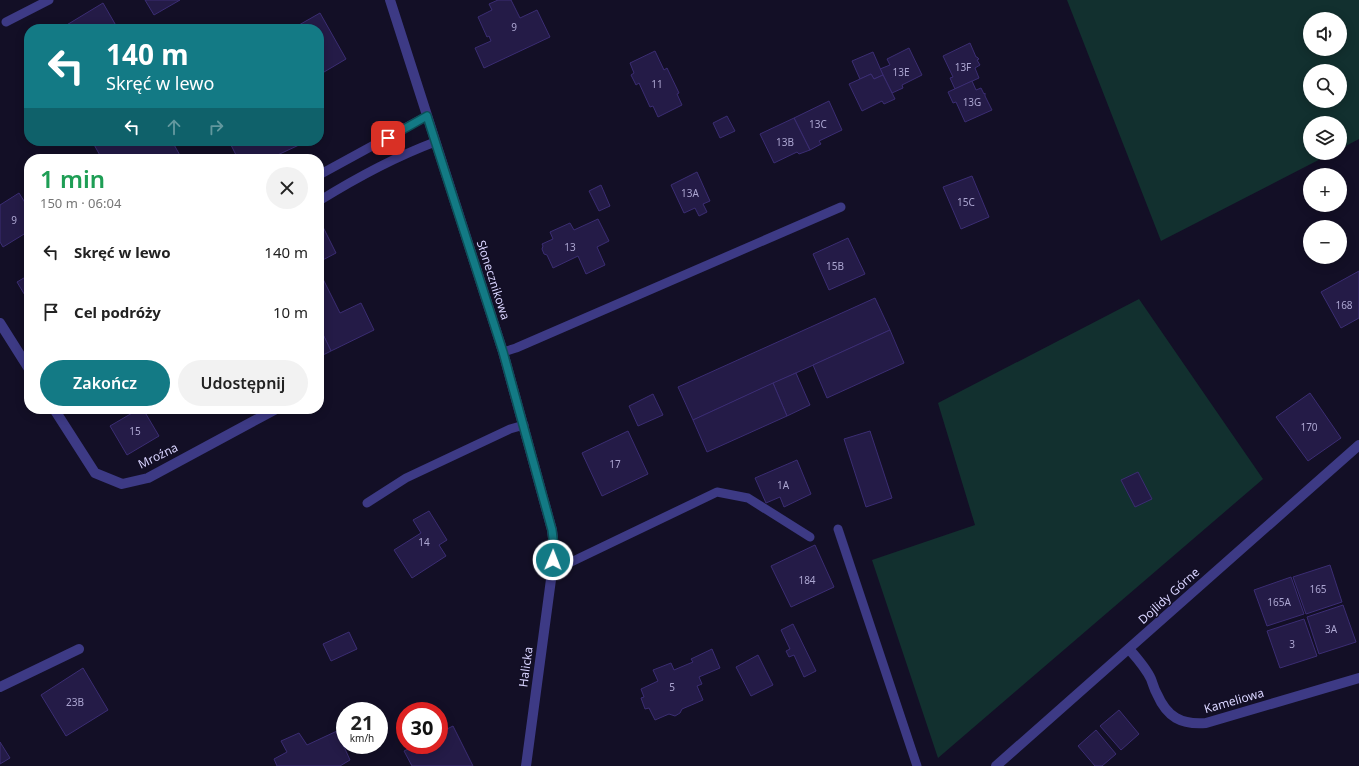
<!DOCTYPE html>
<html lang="pl">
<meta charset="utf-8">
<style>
:root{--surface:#fff;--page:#f2f2f2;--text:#222;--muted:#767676;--accent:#137a85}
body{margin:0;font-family:"Noto Sans",sans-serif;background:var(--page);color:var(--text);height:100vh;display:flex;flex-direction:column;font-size:15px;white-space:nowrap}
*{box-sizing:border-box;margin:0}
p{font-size:13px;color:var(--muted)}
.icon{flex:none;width:22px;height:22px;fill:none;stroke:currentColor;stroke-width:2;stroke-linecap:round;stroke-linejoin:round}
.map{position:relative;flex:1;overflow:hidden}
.sheet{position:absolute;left:24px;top:154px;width:300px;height:260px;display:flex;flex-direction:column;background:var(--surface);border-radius:16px;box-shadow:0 2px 10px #0003}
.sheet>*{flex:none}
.hud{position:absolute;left:24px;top:24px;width:300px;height:122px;border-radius:16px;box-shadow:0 2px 10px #0003;background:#137a85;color:#fff;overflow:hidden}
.fabs{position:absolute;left:1303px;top:12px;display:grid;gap:8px}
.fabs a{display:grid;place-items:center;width:44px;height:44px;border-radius:50%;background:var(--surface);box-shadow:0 2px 10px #0003;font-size:20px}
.speed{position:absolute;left:336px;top:702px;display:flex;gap:8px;font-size:20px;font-weight:700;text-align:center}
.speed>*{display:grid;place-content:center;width:52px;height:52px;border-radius:50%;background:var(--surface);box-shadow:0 2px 10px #0003;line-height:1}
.speed small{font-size:10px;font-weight:400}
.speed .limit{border:6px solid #d22;background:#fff;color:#111}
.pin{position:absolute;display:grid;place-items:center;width:34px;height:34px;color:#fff;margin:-17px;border-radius:8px;box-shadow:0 2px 6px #0006}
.me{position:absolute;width:44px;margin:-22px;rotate:1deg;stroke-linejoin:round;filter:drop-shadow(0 0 3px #0008)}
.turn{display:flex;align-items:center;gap:14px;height:84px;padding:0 16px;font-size:18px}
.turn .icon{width:52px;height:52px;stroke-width:2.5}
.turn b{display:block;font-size:28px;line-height:34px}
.lanes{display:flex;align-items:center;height:38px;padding:0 16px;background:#0003;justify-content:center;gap:20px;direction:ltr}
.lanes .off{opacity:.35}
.round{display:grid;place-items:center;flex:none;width:42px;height:42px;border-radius:21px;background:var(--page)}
.summary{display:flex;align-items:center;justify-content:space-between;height:68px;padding:0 16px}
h1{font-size:24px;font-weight:600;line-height:30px;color:#1e9e55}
.button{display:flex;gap:8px;margin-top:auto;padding:8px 16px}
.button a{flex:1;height:46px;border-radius:24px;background:var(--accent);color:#fff;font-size:16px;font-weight:600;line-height:46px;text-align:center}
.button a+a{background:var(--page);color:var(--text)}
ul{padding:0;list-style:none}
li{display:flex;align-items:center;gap:12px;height:60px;padding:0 16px}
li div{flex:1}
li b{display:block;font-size:15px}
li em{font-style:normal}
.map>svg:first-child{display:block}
</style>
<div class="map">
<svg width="1359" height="766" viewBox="0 0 1359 766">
<rect width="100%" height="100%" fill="#130f26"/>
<g fill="#12302f" fill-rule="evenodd">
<path d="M1067,0H1359V139L1340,149V123H1310V153H1332L1161,241ZM1310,19H1340V49H1310ZM1310,71H1340V101H1310Z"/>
<polygon points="1139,299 1263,479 938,758 872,560 975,525 938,403"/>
</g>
<g fill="#241b47" stroke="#3b2d73">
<polygon points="145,0 180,0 154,15"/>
<polygon points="498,0 511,0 520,18 537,10 550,37 484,68 475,48 491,41 489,36 487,37 478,17 492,10 489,4"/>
<polygon points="103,3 118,29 60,29"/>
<polygon points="320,13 346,59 319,75 319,29 292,29"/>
<polygon points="970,43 976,57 977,57 979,59 977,60 980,65 975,68 979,78 955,89 950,78 953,77 943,56"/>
<polygon points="909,48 922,75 902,85 903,88 892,93 880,69 890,65 887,59"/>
<polygon points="655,51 664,70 667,68 679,93 677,94 682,105 658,117 653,106 650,107 639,83 636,85 631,75 634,73 630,63"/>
<polygon points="873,52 883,75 874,79 871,74 860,79 852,61"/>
<polygon points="871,74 874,79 883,75 895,99 884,104 882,101 862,111 849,84"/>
<polygon points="972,81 976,90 981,88 984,94 985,93 985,96 992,110 965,122 956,102 953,103 948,92"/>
<polygon points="829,101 842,130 819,141 821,144 810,150 794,118"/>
<polygon points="727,116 735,131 720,138 713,123"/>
<polygon points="794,118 810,150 799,154 797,152 774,163 760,134"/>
<polygon points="92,141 172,141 182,159 102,159"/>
<polygon points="229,141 298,141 299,145 269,159 238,159"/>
<polygon points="697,172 710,201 703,204 707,212 699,216 695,208 684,213 671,185"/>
<polygon points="972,176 989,217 961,229 943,187"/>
<polygon points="601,185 610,206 599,211 589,191"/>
<polygon points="19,193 29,209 29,231 3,247 0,242 0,205"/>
<polygon points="598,219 609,241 597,247 605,265 586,274 578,256 553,268 547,255 544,254 542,249 543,246 542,244 553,239 550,232 570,223 574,230"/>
<polygon points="322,225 336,253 319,262 319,226"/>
<polygon points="848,238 865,274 829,290 813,254"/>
<polygon points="319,271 340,313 361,303 374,330 331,351 319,326"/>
<polygon points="1359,271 1359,318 1341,328 1321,292"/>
<polygon points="29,275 29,302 17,282"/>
<polygon points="875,298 890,330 693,420 678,387"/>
<polygon points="319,326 331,351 319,357"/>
<polygon points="890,330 904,363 827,398 813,365"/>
<polygon points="796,373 810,405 787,416 773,383"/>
<polygon points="773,383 787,416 707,452 693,420"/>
<polygon points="1310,393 1341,438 1308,461 1276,417"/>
<polygon points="653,394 663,415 638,426 629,406"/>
<polygon points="139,409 143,409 159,436 127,455 110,426"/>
<polygon points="628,431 648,474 602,496 582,453"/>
<polygon points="870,431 892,498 866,507 844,439"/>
<polygon points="797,460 811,494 784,507 780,497 766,503 755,478"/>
<polygon points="1138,472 1152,499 1135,507 1121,480"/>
<polygon points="429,511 447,540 439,545 446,556 412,578 394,550 421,533 413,520"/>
<polygon points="815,545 834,587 791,607 771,566"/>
<polygon points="1330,565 1342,602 1306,614 1293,577"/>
<polygon points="1291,577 1304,614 1267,626 1254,590"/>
<polygon points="1343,605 1356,642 1319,654 1307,617"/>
<polygon points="1304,619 1317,656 1280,668 1267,631"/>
<polygon points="793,624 816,671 804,677 794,655 789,657 786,651 790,649 781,630"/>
<polygon points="349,632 357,649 331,661 323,644"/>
<polygon points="712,649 720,668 699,677 702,684 697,686 703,700 682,709 680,713 675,716 669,714 655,720 649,708 645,709 641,698 644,697 641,689 658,681 653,670 671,663 674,670 693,662 691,659"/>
<polygon points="758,655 773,685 751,696 736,667"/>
<polygon points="83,668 108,710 66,736 41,695"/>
<polygon points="1119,710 1139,734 1121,750 1100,726"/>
<polygon points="453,726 473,766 412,766 404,751 416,745 439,745 439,733"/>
<polygon points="1096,730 1116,754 1102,766 1095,766 1078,746"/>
<polygon points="337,731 350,760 340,766 277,766 274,759 287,752 281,741 299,733 307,745"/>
<polygon points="0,742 10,758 0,764"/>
</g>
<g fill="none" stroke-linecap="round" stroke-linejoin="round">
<g stroke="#3d3a85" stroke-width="9">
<polyline points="6,22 49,0"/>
<polyline points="319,175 427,116"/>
<path d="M319,201C356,178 395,157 435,142"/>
<polyline points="503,352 516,348 841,207"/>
<polyline points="367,503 406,478 510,429 524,425"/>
<polyline points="838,529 917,766"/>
<polyline points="552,572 567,564 717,492 748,498 810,537"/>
</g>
<g stroke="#3d3a85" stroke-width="10">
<polyline points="390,0 503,352 552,530 554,547 552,572 526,766"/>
<polyline points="0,323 29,369"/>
<polyline points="54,409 95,473 122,484 148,478 276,409"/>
<path d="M1129,649C1137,658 1146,668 1151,679C1153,684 1154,689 1157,694C1167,717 1181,725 1206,723L1359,678"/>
<polyline points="0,687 79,649"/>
<polyline points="996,766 1359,445"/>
</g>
</g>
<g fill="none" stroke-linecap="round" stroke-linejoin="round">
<defs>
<polyline id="route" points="388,138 427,116 503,352 552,530 554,547 553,560"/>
</defs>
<use href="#route" stroke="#0c4f56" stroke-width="10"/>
<use href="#route" stroke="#137a85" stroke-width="7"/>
</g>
<g text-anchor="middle" stroke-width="3" stroke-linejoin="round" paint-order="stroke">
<g font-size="10" fill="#aca6d1">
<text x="514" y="31">9</text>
<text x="963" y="71">13F</text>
<text x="901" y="76">13E</text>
<text x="657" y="88">11</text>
<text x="972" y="106">13G</text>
<text x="818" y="128">13C</text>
<text x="785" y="146">13B</text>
<text x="690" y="197">13A</text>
<text x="966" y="206">15C</text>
<text x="14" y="224">9</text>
<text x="570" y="251">13</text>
<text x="835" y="270">15B</text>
<text x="1344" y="309">168</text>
<text x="1309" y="431">170</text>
<text x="135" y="435">15</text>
<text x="615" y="468">17</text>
<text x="783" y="489">1A</text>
<text x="424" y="546">14</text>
<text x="807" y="584">184</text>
<text x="1318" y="593">165</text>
<text x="1279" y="606">165A</text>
<text x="1331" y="633">3A</text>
<text x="1292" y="648">3</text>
<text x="672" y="691">5</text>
<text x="75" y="706">23B</text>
</g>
<g font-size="12" fill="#d9d4ff" stroke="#130f26">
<text transform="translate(493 280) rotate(72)" y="4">Słonecznikowa</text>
<text transform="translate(158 456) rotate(-26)" y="4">Mroźna</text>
<text transform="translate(1169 596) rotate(-42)" y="4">Dojlidy Górne</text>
<text transform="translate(526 667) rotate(-82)" y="4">Halicka</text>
<text transform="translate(1234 701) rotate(-16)" y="4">Kameliowa</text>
</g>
</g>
</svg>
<div class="fabs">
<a><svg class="icon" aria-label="sound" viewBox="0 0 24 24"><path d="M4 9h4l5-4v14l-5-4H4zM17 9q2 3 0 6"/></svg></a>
<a><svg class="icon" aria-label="search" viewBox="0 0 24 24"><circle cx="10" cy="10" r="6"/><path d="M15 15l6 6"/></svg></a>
<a><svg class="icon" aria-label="layers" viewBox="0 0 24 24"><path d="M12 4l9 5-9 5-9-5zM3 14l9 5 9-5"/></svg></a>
<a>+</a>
<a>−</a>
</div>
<div class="speed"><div>21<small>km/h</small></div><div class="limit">30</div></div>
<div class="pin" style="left:388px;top:138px;background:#d93025"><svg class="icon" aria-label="arrive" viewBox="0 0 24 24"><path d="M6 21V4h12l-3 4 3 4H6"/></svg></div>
<svg class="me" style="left:553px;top:560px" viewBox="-20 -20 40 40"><circle r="17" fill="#137a85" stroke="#fff" stroke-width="3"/><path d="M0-11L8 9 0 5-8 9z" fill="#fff"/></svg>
<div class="hud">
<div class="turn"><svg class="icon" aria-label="left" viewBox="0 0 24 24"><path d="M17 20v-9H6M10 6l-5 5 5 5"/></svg><div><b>140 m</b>Skręć w lewo</div></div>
<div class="lanes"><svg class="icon" aria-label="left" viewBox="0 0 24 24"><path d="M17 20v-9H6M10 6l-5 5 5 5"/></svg><svg class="icon off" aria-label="ahead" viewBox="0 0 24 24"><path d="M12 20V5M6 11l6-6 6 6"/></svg><svg class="icon off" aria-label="right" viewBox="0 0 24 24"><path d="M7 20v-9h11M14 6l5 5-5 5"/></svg></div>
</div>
<section class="sheet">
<div class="summary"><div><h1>1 min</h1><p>150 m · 06:04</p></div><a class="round"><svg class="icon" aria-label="close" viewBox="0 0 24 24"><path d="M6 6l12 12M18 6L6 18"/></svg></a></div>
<ul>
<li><svg class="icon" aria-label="left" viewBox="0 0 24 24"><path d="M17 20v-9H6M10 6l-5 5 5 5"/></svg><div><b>Skręć w lewo</b></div><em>140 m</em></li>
<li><svg class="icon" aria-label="arrive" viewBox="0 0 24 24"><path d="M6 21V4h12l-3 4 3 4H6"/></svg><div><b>Cel podróży</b></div><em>10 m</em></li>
</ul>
<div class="button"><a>Zakończ</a><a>Udostępnij</a></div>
</section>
</div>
